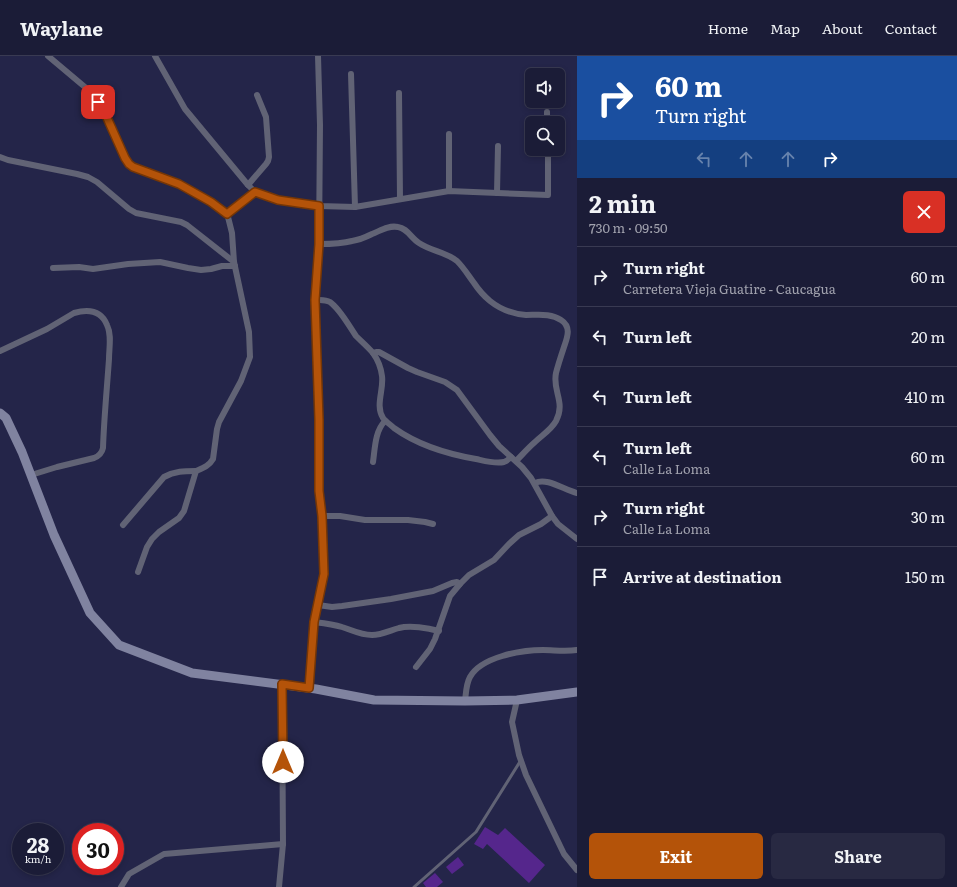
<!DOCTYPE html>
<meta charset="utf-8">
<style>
:root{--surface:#1b1c37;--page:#282942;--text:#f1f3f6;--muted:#a0a1ad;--line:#393a52;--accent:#b45309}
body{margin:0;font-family:Literata,serif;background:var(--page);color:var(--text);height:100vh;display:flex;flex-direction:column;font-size:15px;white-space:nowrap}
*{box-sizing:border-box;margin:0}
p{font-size:13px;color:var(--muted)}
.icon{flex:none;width:22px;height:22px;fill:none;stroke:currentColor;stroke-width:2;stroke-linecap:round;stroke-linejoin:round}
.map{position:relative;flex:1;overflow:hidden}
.sheet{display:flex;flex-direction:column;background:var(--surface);width:380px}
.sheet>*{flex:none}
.top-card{background:#1a4fa0;color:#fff;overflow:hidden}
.buttons{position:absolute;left:525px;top:12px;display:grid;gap:8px}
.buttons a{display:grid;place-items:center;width:40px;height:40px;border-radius:6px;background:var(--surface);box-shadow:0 2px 6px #0003,0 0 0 1px var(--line);font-size:20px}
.speed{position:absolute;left:12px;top:767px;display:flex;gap:8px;font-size:20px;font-weight:700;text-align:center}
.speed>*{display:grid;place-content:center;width:52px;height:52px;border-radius:50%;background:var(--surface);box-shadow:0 2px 6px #0003,0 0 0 1px var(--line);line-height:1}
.speed small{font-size:10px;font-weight:400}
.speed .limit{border:6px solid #d22;background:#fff;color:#111}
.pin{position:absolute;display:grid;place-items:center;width:34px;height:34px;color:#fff;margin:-17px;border-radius:8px;box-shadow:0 2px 6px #0006}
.me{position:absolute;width:44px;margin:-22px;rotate:0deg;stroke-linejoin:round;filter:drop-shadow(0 0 3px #0008)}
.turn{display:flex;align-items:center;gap:14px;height:84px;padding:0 12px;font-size:18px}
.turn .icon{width:52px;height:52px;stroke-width:2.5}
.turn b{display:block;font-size:28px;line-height:34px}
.lanes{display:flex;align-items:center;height:38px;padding:0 12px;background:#0003;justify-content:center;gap:20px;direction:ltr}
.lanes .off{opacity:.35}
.round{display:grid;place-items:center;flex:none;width:42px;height:42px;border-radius:6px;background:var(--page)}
.head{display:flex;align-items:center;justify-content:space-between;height:68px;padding:0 12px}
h1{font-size:24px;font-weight:700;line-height:30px}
.primary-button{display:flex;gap:8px;margin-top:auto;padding:8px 12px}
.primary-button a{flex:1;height:46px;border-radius:6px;background:var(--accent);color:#fff;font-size:16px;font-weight:700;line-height:46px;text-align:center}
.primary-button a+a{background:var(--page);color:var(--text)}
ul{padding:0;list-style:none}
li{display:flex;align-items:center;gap:12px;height:60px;padding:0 12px;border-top:1px solid var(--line)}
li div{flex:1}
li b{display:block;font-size:15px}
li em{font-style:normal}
header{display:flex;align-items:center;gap:24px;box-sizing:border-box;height:56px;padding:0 20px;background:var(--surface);border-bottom:1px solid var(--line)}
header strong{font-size:19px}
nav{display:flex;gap:22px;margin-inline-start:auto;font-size:14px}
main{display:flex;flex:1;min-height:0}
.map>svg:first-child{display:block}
</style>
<header>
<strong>Waylane</strong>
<nav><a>Home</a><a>Map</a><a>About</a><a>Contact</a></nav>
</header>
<main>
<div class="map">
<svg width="577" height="831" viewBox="0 0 577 831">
<rect width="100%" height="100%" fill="#242549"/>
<g fill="#55268c">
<polygon points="485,771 498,779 505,772 545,809 529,827 487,788 483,793 474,788"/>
<polygon points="458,801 464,809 452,818 446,811"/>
<polygon points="435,817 443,826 437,831 426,831 423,827"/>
</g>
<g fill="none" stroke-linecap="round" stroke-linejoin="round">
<polyline stroke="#616375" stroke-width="3" points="414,831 476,776 521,704"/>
<g stroke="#616375" stroke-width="6">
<polyline points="48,0 92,37 104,55 125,103 129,108 133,111 179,128 211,146 227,157 255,136"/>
<polyline points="155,0 185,53 248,129 255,136 278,145 319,150 355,151 449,135 548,139 548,93"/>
<polyline points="351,18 355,151"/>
<polyline points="399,37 400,143"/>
<polyline points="547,56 547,67"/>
<polyline points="449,78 449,135"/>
<polyline points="0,101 8,104 77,118 88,121 97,126 129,153 136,157 181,166 187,169 234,206"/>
<polyline points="248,129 266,108 268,105 269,101 266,61 257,39"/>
<polyline points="497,137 498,90"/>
<path d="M319,188C330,188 341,188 352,185C359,184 366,181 372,178C380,175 388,169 398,171C407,172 411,182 419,187C431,195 446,196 457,205C464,212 468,219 474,227C478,233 484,240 490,245C500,253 513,258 526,259C538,259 551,257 561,264C572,271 567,282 564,291C561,300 558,309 556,317C552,335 566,346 556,365C551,374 542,379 535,386C528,392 522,399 516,405"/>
<polyline points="53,212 79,211 93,213 128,208 160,206 188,212 201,214 211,213 222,210 235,210"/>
<path d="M315,244C320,244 325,243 330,246C340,253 349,270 356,280C362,286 368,291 373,297C378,304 381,312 382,320C384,334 375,349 383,362C386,366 391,369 394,372C419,390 447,398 476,403C485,405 495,408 504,406C507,405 509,403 511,401"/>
<path d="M0,295L47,273L74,257C88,253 101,254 107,269C112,279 109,292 109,303C107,332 104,362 103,392C102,397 99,400 94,402L57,411L31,419"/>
<polyline points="373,297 377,296 379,296 408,312 417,316 445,326 457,334 490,379 499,390 522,411 531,422 552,460 558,468 577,483"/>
<path d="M373,406C375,392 375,375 385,365"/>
<path d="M535,427C547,421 564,434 577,437"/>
<polyline points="323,460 340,460 365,464 408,464 425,466 433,468"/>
<path d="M123,469L164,421C175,415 184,415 196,415"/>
<path d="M138,516L147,491L152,483L159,476L179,462L184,455L196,415C203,412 209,410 213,403L217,373L219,366L241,325L250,301L249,276L234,206L232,177L227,157"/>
<polyline points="318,549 332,551 342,550 391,543 433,535 452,527 457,526 460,528"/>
<path d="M314,566C323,567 333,568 342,571C352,574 360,579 372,579C381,579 389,575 399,572C410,569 428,572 439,575"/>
<polyline points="416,611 430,593 435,583 450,540 460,528 469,519 494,504 509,488 519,479 541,468 552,460"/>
<polyline points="309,632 314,566 324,518 323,460 319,435 319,364 315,244 319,188 320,69 318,0"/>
<polyline points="517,644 512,666 519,699 526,719 564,798 577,814"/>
<path d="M465,645C466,637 466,628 470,621C481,601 521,594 543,594C554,594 565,596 577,594"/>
<polyline points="121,831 129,818 164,798 283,788"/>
<polyline points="279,831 283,788 282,628"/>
</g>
<polyline stroke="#8083a0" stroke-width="9" points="0,357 6,362 22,396 54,479 90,557 119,589 192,617 316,633 374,644 465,645 517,644 577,636"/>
</g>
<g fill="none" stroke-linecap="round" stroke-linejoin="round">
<defs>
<polyline id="route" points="98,46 104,55 125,102 129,108 133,111 179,128 211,146 227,158 255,136 278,144 319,150 319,188 315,244 319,364 319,435 322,460 324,518 314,566 309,632 282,628 283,706"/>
</defs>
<use href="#route" stroke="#753606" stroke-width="10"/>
<use href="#route" stroke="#b45309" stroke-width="7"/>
</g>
</svg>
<div class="buttons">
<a><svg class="icon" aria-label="sound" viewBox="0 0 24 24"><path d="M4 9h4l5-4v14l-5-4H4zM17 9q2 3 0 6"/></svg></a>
<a><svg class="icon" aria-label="search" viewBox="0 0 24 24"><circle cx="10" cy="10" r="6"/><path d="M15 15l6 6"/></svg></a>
</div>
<div class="speed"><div>28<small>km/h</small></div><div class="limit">30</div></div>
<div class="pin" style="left:98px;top:46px;background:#d93025"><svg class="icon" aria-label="arrive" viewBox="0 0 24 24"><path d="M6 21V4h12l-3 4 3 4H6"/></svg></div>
<svg class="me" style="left:283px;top:706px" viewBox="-20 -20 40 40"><circle r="19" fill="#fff"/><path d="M0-13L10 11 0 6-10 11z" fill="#b45309"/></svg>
</div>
<section class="sheet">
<div class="top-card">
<div class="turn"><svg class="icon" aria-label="right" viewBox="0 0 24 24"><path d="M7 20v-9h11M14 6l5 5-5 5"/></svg><div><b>60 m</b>Turn right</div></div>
<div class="lanes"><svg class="icon off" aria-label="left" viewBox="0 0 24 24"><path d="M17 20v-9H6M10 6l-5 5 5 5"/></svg><svg class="icon off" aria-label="ahead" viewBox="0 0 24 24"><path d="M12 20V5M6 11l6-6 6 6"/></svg><svg class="icon off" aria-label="ahead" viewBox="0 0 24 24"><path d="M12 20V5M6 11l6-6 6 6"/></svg><svg class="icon" aria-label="right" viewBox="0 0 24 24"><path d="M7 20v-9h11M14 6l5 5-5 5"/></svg></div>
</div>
<div class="head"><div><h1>2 min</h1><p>730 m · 09:50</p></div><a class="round" style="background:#d93025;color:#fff"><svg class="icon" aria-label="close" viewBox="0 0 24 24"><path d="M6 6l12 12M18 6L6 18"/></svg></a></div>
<ul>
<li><svg class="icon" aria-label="right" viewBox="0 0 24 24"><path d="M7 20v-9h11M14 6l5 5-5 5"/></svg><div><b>Turn right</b><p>Carretera Vieja Guatire - Caucagua</p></div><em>60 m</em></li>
<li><svg class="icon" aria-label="left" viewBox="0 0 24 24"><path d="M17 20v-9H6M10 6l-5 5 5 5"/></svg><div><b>Turn left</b></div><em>20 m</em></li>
<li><svg class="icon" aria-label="left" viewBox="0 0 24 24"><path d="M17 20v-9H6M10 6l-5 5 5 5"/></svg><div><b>Turn left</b></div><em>410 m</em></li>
<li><svg class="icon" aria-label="left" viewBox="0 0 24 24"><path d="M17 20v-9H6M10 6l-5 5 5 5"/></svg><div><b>Turn left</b><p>Calle La Loma</p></div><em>60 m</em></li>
<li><svg class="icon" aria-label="right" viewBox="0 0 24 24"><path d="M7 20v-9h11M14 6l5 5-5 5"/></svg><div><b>Turn right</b><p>Calle La Loma</p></div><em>30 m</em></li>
<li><svg class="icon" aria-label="arrive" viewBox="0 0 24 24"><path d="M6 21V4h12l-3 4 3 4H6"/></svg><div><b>Arrive at destination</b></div><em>150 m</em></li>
</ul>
<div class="primary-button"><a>Exit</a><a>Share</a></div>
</section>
</main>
